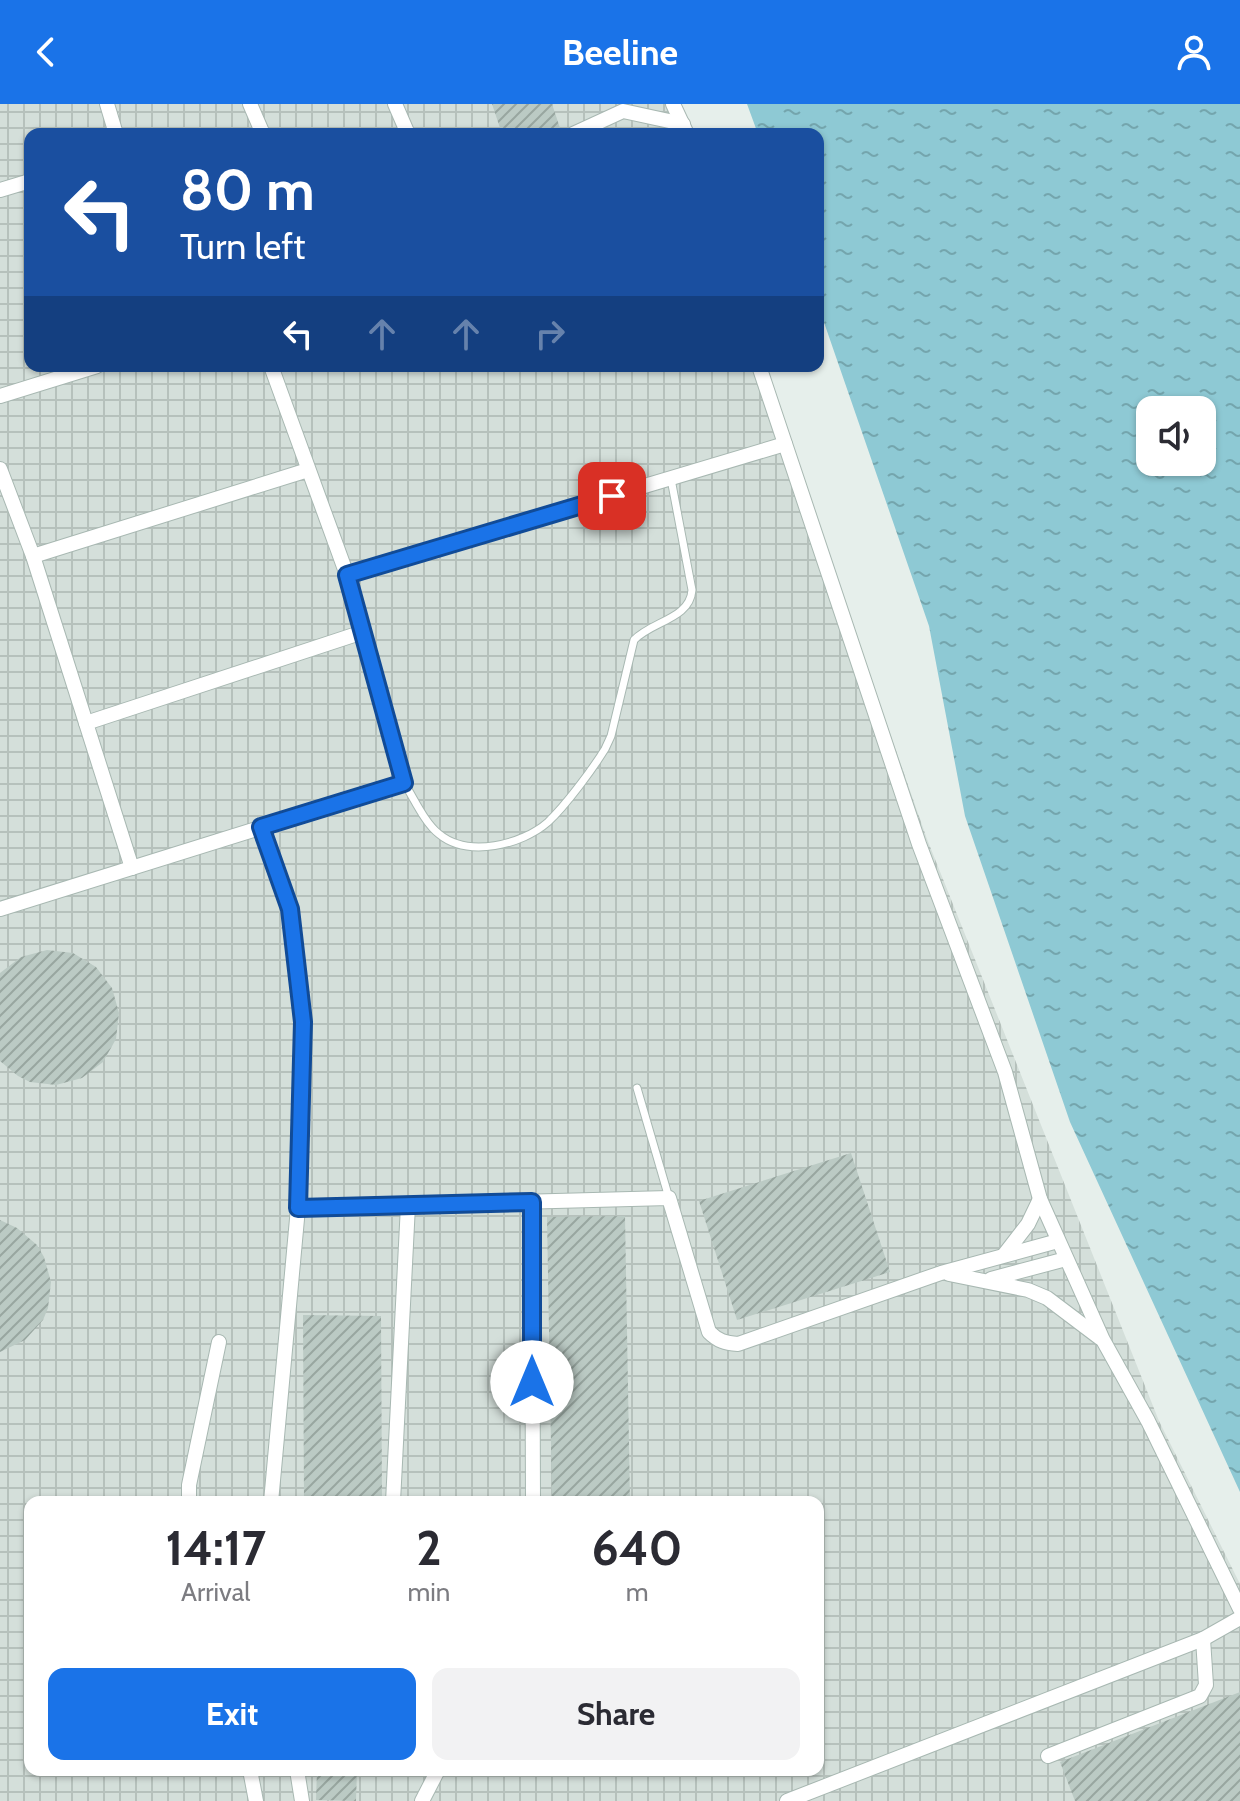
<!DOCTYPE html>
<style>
:root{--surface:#fff;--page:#f2f2f3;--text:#2b2b33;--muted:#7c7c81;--accent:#1a73e8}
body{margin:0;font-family:Cabin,sans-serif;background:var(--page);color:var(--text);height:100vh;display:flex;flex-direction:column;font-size:30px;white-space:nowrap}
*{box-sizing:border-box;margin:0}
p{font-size:26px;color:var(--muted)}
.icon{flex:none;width:44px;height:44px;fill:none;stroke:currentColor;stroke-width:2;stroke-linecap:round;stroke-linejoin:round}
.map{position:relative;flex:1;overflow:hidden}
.sheet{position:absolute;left:24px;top:1392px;width:800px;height:280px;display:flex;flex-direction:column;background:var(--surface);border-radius:16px;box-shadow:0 2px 6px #0004}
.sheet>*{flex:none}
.banner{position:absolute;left:24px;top:24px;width:800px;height:244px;border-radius:16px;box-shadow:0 2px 6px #0004;background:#1a4fa0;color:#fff;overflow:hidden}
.buttons{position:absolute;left:1136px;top:292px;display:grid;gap:16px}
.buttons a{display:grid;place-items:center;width:80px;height:80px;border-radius:16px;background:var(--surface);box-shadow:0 2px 6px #0004;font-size:40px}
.pin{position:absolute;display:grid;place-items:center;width:68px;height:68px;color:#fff;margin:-34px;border-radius:16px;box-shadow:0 4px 12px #0006}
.me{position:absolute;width:88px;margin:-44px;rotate:0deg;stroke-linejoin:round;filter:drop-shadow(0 0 6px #0008)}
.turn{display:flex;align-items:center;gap:28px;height:168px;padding:0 24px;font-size:36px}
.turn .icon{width:104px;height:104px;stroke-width:2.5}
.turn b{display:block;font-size:56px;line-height:68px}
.lanes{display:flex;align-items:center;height:76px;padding:0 24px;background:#0003;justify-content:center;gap:40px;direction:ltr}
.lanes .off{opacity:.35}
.eta{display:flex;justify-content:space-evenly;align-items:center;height:136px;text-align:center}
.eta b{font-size:48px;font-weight:700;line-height:56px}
.cta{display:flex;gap:16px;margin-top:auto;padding:16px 24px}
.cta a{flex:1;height:92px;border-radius:16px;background:var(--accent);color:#fff;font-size:32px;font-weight:700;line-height:92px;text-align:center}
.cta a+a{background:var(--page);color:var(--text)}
header{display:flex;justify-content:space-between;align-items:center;height:104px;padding:0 24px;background:var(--accent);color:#fff;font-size:36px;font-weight:700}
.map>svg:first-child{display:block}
</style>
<header><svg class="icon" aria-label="back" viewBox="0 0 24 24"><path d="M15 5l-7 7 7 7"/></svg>Beeline<svg class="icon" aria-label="person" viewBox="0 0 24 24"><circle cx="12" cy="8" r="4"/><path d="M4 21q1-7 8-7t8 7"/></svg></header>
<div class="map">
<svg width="1240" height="1697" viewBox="0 0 1240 1697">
<defs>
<pattern id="industrial-grid" width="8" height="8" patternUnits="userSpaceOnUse" patternTransform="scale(2)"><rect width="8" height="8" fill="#d4dfda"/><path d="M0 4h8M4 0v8" fill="none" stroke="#b6c1bc"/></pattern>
<pattern id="water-ripples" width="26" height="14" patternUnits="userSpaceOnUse" patternTransform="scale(2)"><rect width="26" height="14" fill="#8ec9d4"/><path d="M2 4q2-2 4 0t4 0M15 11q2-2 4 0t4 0" fill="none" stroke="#74a5ad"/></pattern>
<pattern id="building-hatch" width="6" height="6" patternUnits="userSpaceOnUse" patternTransform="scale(2)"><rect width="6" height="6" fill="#bbcac4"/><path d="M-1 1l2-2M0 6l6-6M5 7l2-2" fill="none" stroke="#98a6a0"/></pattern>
</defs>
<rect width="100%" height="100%" fill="#e6efeb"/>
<path fill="url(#industrial-grid)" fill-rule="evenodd" d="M0,0H667L677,30H30V262H761L927,735L1159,1317L1240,1480V1697H0ZM30,1398H818V1666H30Z"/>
<path fill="url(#water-ripples)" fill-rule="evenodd" d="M747,0H1240V1388L1070,1018L965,712L929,522L818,201V30H758ZM1150,306H1202V358H1150Z"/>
<g fill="url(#building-hatch)">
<polygon points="492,0 552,0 560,24 541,30 502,30"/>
<polygon points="47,846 73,849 96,863 112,884 119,909 116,935 103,958 82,974 56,981 30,978 18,972 0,957 0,869 21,853"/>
<polygon points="851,1049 890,1168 737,1216 699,1097"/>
<polygon points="625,1112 630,1398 552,1398 547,1113"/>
<polygon points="0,1116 17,1124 37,1141 44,1153 51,1178 48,1204 43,1216 25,1236 0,1248"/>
<polygon points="303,1211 381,1212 382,1398 304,1398"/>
<polygon points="1240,1588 1240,1697 1075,1697 1060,1658"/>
<polygon points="317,1666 357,1666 356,1697 316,1696"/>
</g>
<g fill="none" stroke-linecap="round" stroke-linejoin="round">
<defs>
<g id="service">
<path d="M404,679C414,694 424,718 439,730C468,754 522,741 548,718C566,701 592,666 605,645L611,632L634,536C652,517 690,515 692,486L671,375"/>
<polyline points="637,984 669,1094"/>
</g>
<g id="minor">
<polyline points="107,0 116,30"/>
<polyline points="250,0 263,30"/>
<polyline points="395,0 408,30"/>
<polyline points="673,0 687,30"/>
<polyline points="573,30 623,7 683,20"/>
<polyline points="0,86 30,77"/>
<polyline points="759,262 919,740 1005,968 1040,1095 1103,1236 1148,1317 1240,1505"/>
<polyline points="0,292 97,262"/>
<polyline points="0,365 33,452 132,764"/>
<polyline points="33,452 308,366"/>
<polyline points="347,471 785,340"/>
<polyline points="86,619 363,528"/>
<polyline points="261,723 290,805 303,918 298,1104 271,1398"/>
<polyline points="0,805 404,679 347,471 271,262"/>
<polyline points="532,1098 533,1398"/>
<path d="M298,1104L669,1094L709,1228C718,1237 725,1239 738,1240L941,1169L1058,1137"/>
<polyline points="1004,1151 1028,1120 1040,1095"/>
<polyline points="949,1170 1028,1186 1047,1194 1100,1234"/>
<polyline points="991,1175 1066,1155"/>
<polyline points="189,1398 189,1381 219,1238"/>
<polyline points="393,1398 408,1101"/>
<polyline points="1048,1652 1200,1592 1206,1581 1203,1535"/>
<polyline points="250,1666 256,1697"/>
<polyline points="297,1666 302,1697"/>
<polyline points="422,1697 438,1666"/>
<polyline points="787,1697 1203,1535 1240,1514"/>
</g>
</defs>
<use href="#service" stroke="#a8b8b2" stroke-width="9"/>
<use href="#minor" stroke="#a8b8b2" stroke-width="16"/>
<use href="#service" stroke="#fff" stroke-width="7"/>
<use href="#minor" stroke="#fff" stroke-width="14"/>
</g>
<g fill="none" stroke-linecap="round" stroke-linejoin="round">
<defs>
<polyline id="route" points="532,1278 532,1098 298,1104 303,918 290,805 261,723 404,679 347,471 612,392"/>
</defs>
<use href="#route" stroke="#114b97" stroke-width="20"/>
<use href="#route" stroke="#1a73e8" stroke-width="14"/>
</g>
</svg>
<div class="buttons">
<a><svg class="icon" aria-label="sound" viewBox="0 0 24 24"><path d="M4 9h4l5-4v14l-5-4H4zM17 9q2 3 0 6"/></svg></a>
</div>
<div class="pin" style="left:612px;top:392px;background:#d93025"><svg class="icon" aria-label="arrive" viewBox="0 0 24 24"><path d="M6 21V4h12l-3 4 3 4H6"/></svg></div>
<svg class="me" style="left:532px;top:1278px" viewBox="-20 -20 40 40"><circle r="19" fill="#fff"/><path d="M0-13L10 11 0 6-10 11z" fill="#1a73e8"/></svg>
<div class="banner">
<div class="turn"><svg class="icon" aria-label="left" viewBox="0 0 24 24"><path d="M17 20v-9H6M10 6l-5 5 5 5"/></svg><div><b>80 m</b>Turn left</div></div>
<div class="lanes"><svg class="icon" aria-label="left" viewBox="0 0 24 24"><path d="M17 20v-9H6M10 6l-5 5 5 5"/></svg><svg class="icon off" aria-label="ahead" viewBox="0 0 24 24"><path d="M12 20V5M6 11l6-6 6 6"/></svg><svg class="icon off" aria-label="ahead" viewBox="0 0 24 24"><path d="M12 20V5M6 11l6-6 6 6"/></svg><svg class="icon off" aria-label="right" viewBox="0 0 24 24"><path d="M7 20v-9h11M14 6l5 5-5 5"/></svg></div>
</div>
<section class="sheet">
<div class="eta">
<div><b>14:17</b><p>Arrival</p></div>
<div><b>2</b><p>min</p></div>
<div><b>640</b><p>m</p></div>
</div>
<div class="cta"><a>Exit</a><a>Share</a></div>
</section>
</div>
